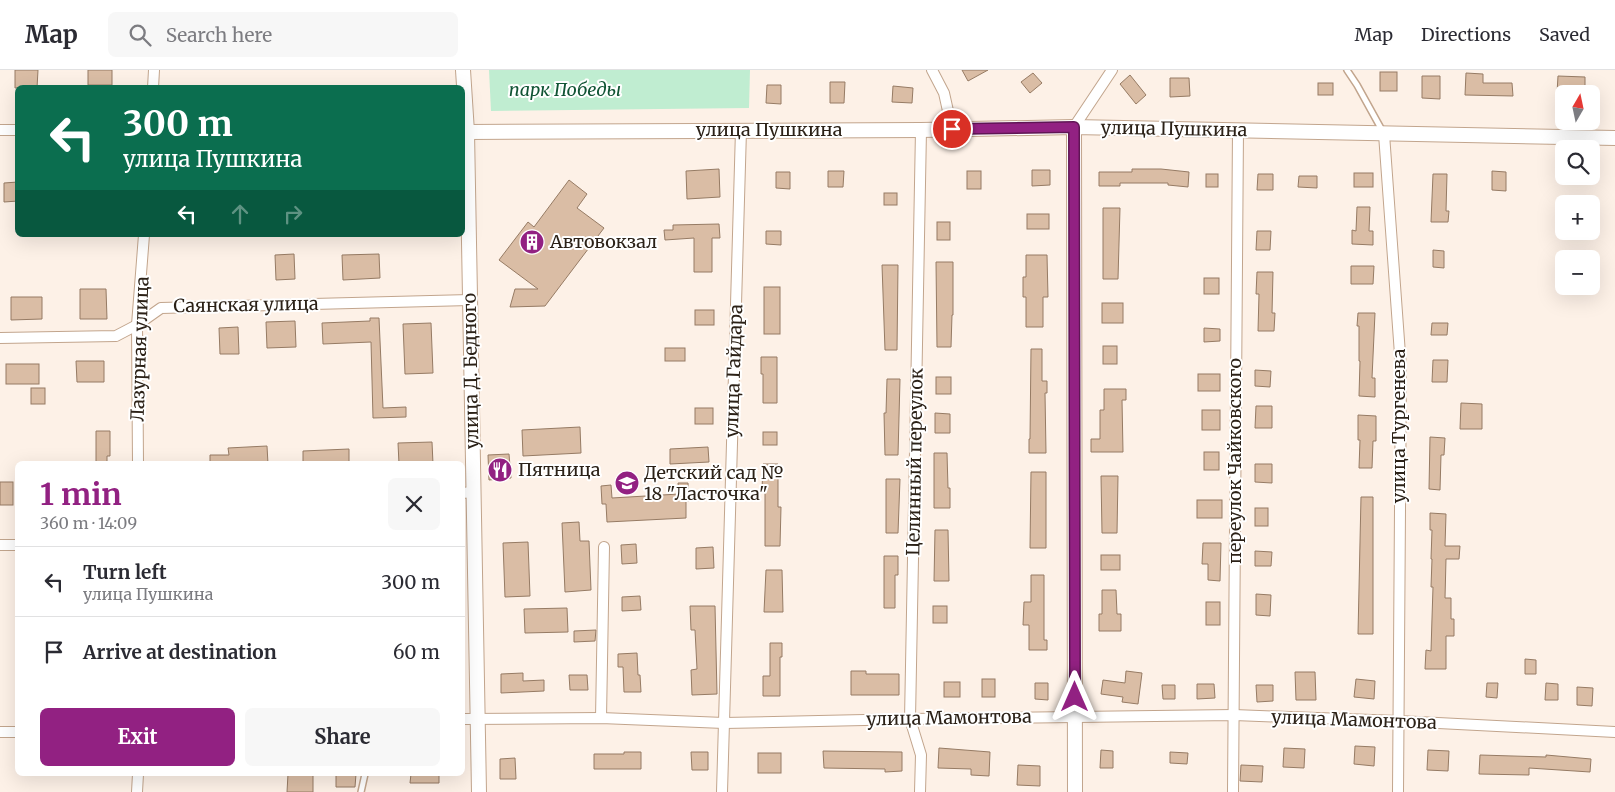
<!DOCTYPE html>
<meta charset="utf-8">
<style>
:root{--surface:#fff;--page:#f7f7f7;--text:#2b2b33;--muted:#7c7c81;--line:#e1e1e2;--accent:#922182}
body{margin:0;font-family:Merriweather,serif;background:var(--page);color:var(--text);height:100vh;display:flex;flex-direction:column;font-size:19px;white-space:nowrap}
*{box-sizing:border-box;margin:0}
p{font-size:16px;color:var(--muted)}
.icon{flex:none;width:28px;height:28px;fill:none;stroke:currentColor;stroke-width:2;stroke-linecap:round;stroke-linejoin:round}
.map{position:relative;flex:1;overflow:hidden}
.sheet{position:absolute;left:15px;top:391px;width:450px;height:315px;display:flex;flex-direction:column;background:var(--surface);border-radius:8px;box-shadow:0 5px 20px #0002}
.sheet>*{flex:none}
.guide{position:absolute;left:15px;top:15px;width:450px;height:152px;border-radius:8px;box-shadow:0 5px 20px #0002;background:#0b6e4f;color:#fff;overflow:hidden}
.needle{width:32px;rotate:9deg}
.controls{position:absolute;left:1555px;top:15px;display:grid;gap:10px}
.controls a{display:grid;place-items:center;width:45px;height:45px;border-radius:8px;background:var(--surface);box-shadow:0 5px 20px #0002;font-size:25px}
.pin{position:absolute;display:grid;place-items:center;width:42px;height:42px;color:#fff;margin:-21px;border:2px solid #fff;border-radius:50%;box-shadow:0 1px 5px #0007}
.me{position:absolute;width:55px;margin:-28px;rotate:0deg;stroke-linejoin:round;filter:drop-shadow(0 0 4px #0008)}
.turn{display:flex;align-items:center;gap:18px;height:105px;padding:0 25px;font-size:22px}
.turn .icon{width:65px;height:65px;stroke-width:2.5}
.turn b{display:block;font-size:35px;line-height:42px}
.lanes{display:flex;align-items:center;height:48px;padding:0 25px;background:#0003;justify-content:center;gap:25px;direction:ltr}
.lanes .off{opacity:.35}
.round{display:grid;place-items:center;flex:none;width:52px;height:52px;border-radius:8px;background:var(--page)}
.headline{display:flex;align-items:center;justify-content:space-between;height:85px;padding:0 25px}
h1{font-size:30px;font-weight:700;line-height:38px;color:var(--accent)}
.button{display:flex;gap:10px;margin-top:auto;padding:10px 25px}
.button a{flex:1;height:58px;border-radius:8px;background:var(--accent);color:#fff;font-size:20px;font-weight:700;line-height:58px;text-align:center}
.button a+a{background:var(--page);color:var(--text)}
ul{padding:0;list-style:none}
li{display:flex;align-items:center;gap:15px;height:70px;padding:0 25px;border-top:1px solid var(--line)}
li div{flex:1}
li b{display:block;font-size:19px}
li em{font-style:normal}
header{display:flex;align-items:center;gap:30px;box-sizing:border-box;height:70px;padding:0 25px;background:var(--surface);border-bottom:1px solid var(--line)}
header strong{font-size:24px}
nav{display:flex;gap:28px;margin-inline-start:auto;font-size:18px}
.search{width:350px;height:45px;background:var(--page);display:flex;align-items:center;gap:12px;box-sizing:border-box;padding:0 18px;border-radius:8px;color:var(--muted);font-size:19px}
.map>svg:first-child{display:block}
</style>
<header>
<strong>Map</strong>
<div class="search"><svg class="icon" aria-label="search" viewBox="0 0 24 24"><circle cx="10" cy="10" r="6"/><path d="M15 15l6 6"/></svg>Search here</div>
<nav><a>Map</a><a>Directions</a><a>Saved</a></nav>
</header>
<div class="map">
<svg width="1615" height="722" viewBox="0 0 1615 722">
<rect width="100%" height="100%" fill="#fdf1e7"/>
<polygon fill="#c0edd1" points="489,0 750,0 749,38 491,41"/>
<g fill="#dabda5" stroke="#967b64">
<polygon points="15,0 38,0 37,18 15,18"/>
<rect x="88" y="0" width="24" height="15"/>
<polygon points="962,0 988,0 968,11"/>
<rect x="1380" y="2" width="17" height="19"/>
<polygon points="1033,3 1042,13 1030,23 1021,12"/>
<polygon points="1466,3 1483,4 1483,13 1512,13 1513,26 1465,25"/>
<polygon points="1130,5 1146,25 1136,34 1120,14"/>
<polygon points="1422,6 1440,6 1440,29 1422,28"/>
<polygon points="1558,6 1585,7 1585,24 1557,23"/>
<polygon points="1170,8 1189,8 1190,26 1170,27"/>
<polygon points="830,12 845,12 844,33 830,33"/>
<rect x="1318" y="13" width="15" height="12"/>
<polygon points="767,15 781,15 781,34 766,33"/>
<polygon points="893,16 913,18 912,33 892,32"/>
<polygon points="719,99 720,127 687,129 686,101"/>
<polygon points="1132,99 1161,99 1189,102 1188,117 1168,115 1168,113 1120,113 1120,116 1099,116 1099,102 1132,102"/>
<polygon points="1032,100 1050,100 1050,115 1032,116"/>
<polygon points="828,101 844,101 843,117 828,117"/>
<rect x="967" y="101" width="14" height="18"/>
<polygon points="1492,101 1506,102 1506,121 1492,120"/>
<polygon points="776,102 790,102 790,119 776,118"/>
<rect x="1354" y="103" width="19" height="14"/>
<rect x="1206" y="104" width="12" height="13"/>
<polygon points="1258,104 1273,104 1273,120 1257,120"/>
<polygon points="1433,104 1447,104 1446,141 1449,141 1448,152 1431,152"/>
<polygon points="1299,106 1317,106 1317,118 1298,117"/>
<polygon points="569,110 587,124 577,138 604,158 545,236 510,237 515,219 538,219 499,190 528,152 534,157"/>
<polygon points="18,112 18,131 4,132 4,113"/>
<rect x="884" y="123" width="13" height="12"/>
<polygon points="1357,137 1370,137 1369,161 1373,161 1373,175 1352,174 1352,160 1356,161"/>
<polygon points="1103,138 1120,138 1118,209 1103,209"/>
<rect x="1027" y="144" width="22" height="15"/>
<rect x="937" y="152" width="13" height="18"/>
<polygon points="719,154 720,168 712,168 712,202 694,202 694,168 665,170 664,160 673,160 673,155"/>
<polygon points="766,161 781,161 781,175 766,174"/>
<polygon points="1257,161 1271,161 1270,180 1256,180"/>
<polygon points="1433,180 1444,181 1444,198 1433,197"/>
<polygon points="294,184 295,209 276,210 275,185"/>
<polygon points="379,184 380,208 343,210 342,185"/>
<polygon points="1026,185 1047,185 1048,227 1043,227 1043,257 1026,257 1026,227 1023,227 1023,207 1026,207"/>
<polygon points="936,192 953,192 953,245 952,245 951,277 937,277"/>
<polygon points="882,195 898,195 897,280 885,280"/>
<polygon points="1351,196 1374,196 1373,214 1351,214"/>
<polygon points="1257,202 1273,202 1272,243 1275,243 1274,261 1258,261 1259,224 1256,224"/>
<rect x="1204" y="208" width="15" height="16"/>
<rect x="764" y="217" width="16" height="47"/>
<polygon points="80,219 106,219 107,249 80,249"/>
<polygon points="11,227 42,227 42,249 11,250"/>
<rect x="1102" y="233" width="21" height="20"/>
<rect x="695" y="240" width="19" height="15"/>
<polygon points="1358,243 1375,243 1372,308 1375,308 1375,327 1359,326 1360,291 1359,291 1359,256 1357,256"/>
<polygon points="370,248 379,248 383,338 406,337 406,347 373,348 371,272 323,274 322,253 370,251"/>
<polygon points="295,251 296,277 267,278 266,252"/>
<polygon points="431,253 433,303 405,304 403,254"/>
<polygon points="1432,253 1448,253 1447,265 1431,265"/>
<polygon points="238,257 239,284 220,284 219,258"/>
<polygon points="1204,258 1220,259 1220,271 1204,272"/>
<rect x="1103" y="276" width="14" height="18"/>
<rect x="665" y="278" width="20" height="13"/>
<polygon points="1031,279 1042,279 1042,311 1047,311 1047,323 1045,323 1046,383 1029,383 1029,369 1030,369"/>
<polygon points="761,287 777,287 777,333 763,333 763,304 761,304"/>
<polygon points="1433,290 1448,290 1447,312 1432,312"/>
<polygon points="76,291 104,291 104,312 77,312"/>
<rect x="6" y="294" width="33" height="20"/>
<polygon points="1255,300 1271,301 1270,317 1255,316"/>
<rect x="1198" y="304" width="22" height="17"/>
<rect x="936" y="307" width="15" height="17"/>
<polygon points="887,309 900,309 898,385 885,385 884,343 886,343"/>
<rect x="31" y="318" width="14" height="16"/>
<polygon points="1104,319 1126,319 1126,330 1122,330 1123,382 1091,382 1091,369 1100,369 1100,340 1104,340"/>
<polygon points="1461,333 1482,334 1482,359 1460,359"/>
<polygon points="1256,336 1272,336 1272,358 1255,358"/>
<rect x="695" y="338" width="18" height="16"/>
<rect x="1202" y="340" width="18" height="20"/>
<polygon points="935,343 950,344 950,363 935,363"/>
<polygon points="1358,345 1376,346 1376,371 1373,371 1372,398 1359,398 1360,370 1358,370"/>
<polygon points="580,357 581,383 523,386 522,360"/>
<polygon points="96,361 110,361 110,386 107,386 107,394 96,394"/>
<rect x="763" y="362" width="14" height="13"/>
<polygon points="1430,367 1445,368 1444,385 1441,385 1440,420 1429,419"/>
<polygon points="432,372 433,394 399,394 398,373"/>
<polygon points="267,376 268,394 210,394 210,385 229,385 228,378"/>
<polygon points="708,377 709,392 670,394 670,379"/>
<polygon points="349,379 349,394 303,394 303,381"/>
<rect x="1204" y="382" width="15" height="18"/>
<polygon points="934,383 947,383 948,418 950,418 950,438 934,438"/>
<polygon points="509,384 511,408 489,410 488,385"/>
<polygon points="763,394 778,394 778,437 781,437 780,476 765,476 765,420 762,420"/>
<polygon points="1255,394 1272,394 1272,413 1255,412"/>
<polygon points="1031,402 1046,402 1046,478 1030,478"/>
<polygon points="1101,406 1118,406 1117,463 1102,463"/>
<polygon points="886,409 900,409 898,463 886,463"/>
<rect x="0" y="412" width="13" height="23"/>
<polygon points="678,413 688,413 689,431 686,431 686,448 607,452 606,434 602,434 601,416 611,415 612,428 679,424"/>
<polygon points="1361,427 1373,427 1373,564 1358,564"/>
<rect x="1197" y="430" width="25" height="18"/>
<rect x="1255" y="438" width="13" height="18"/>
<polygon points="1430,443 1446,444 1445,476 1460,476 1459,489 1446,489 1445,528 1451,528 1451,549 1454,549 1454,566 1446,566 1446,599 1425,599 1426,580 1431,581 1432,548 1433,517 1431,517 1432,489 1431,489 1432,460 1430,460"/>
<polygon points="579,452 580,471 589,471 591,520 565,522 562,453"/>
<polygon points="935,460 948,460 949,511 934,511"/>
<polygon points="528,472 530,526 505,527 503,473"/>
<polygon points="1203,473 1221,473 1220,511 1208,510 1208,494 1202,494"/>
<polygon points="636,474 637,493 622,494 621,475"/>
<polygon points="713,477 714,498 696,499 696,478"/>
<polygon points="1255,481 1272,482 1271,496 1255,496"/>
<rect x="1101" y="485" width="19" height="15"/>
<polygon points="884,486 898,486 898,505 895,505 895,538 884,538"/>
<polygon points="766,500 782,500 783,542 764,542"/>
<polygon points="1031,505 1044,505 1044,570 1047,570 1047,580 1029,580 1029,555 1023,555 1024,532 1031,532"/>
<polygon points="1102,520 1116,520 1117,544 1121,544 1121,561 1099,561 1099,544 1102,544"/>
<polygon points="1256,524 1271,525 1270,546 1256,545"/>
<polygon points="640,526 641,540 622,541 622,527"/>
<rect x="1206" y="532" width="14" height="23"/>
<polygon points="690,536 715,536 717,624 692,625 691,600 697,599 695,560 691,560"/>
<rect x="933" y="536" width="14" height="17"/>
<polygon points="567,538 568,562 525,563 524,539"/>
<polygon points="596,560 595,571 574,572 574,561"/>
<polygon points="770,573 782,573 782,587 780,587 780,626 763,626 763,606 770,606"/>
<polygon points="637,583 638,605 640,605 641,622 624,622 623,597 618,597 618,584"/>
<polygon points="1525,589 1536,590 1536,604 1525,604"/>
<polygon points="851,601 866,601 866,604 899,604 899,625 851,625"/>
<polygon points="1126,601 1142,603 1138,634 1122,632 1123,627 1101,624 1103,610 1125,613"/>
<polygon points="1295,602 1315,602 1316,630 1296,630"/>
<polygon points="523,603 523,611 544,610 544,621 501,623 501,604"/>
<polygon points="569,605 587,605 588,620 570,620"/>
<rect x="982" y="609" width="13" height="18"/>
<polygon points="1356,609 1375,611 1374,629 1354,627"/>
<rect x="944" y="612" width="16" height="15"/>
<polygon points="1035,613 1048,613 1048,630 1035,629"/>
<polygon points="1487,613 1498,613 1497,628 1486,627"/>
<polygon points="1546,613 1558,614 1558,630 1545,630"/>
<polygon points="1197,614 1214,614 1215,628 1197,629"/>
<polygon points="1162,615 1175,615 1175,629 1163,629"/>
<polygon points="1256,615 1273,615 1273,631 1257,632"/>
<polygon points="1577,617 1593,618 1592,636 1577,635"/>
<polygon points="1355,676 1375,677 1374,696 1354,694"/>
<polygon points="939,678 990,682 989,706 971,705 971,699 938,698"/>
<polygon points="1284,678 1305,679 1304,698 1283,697"/>
<polygon points="1101,680 1113,681 1113,698 1100,698"/>
<polygon points="1428,680 1449,681 1448,701 1427,700"/>
<polygon points="823,681 902,682 902,701 885,702 885,699 824,698"/>
<polygon points="624,682 641,682 641,699 594,699 594,684 624,684"/>
<polygon points="691,682 708,682 708,700 692,700"/>
<polygon points="1170,682 1188,683 1187,694 1170,693"/>
<rect x="758" y="683" width="23" height="20"/>
<polygon points="1480,685 1546,687 1546,685 1591,689 1590,702 1529,698 1529,705 1479,704"/>
<polygon points="515,688 516,709 500,709 500,689"/>
<polygon points="1018,695 1040,696 1040,716 1017,715"/>
<polygon points="1241,695 1263,696 1262,712 1240,711"/>
<polygon points="288,704 313,704 313,722 287,722"/>
<polygon points="336,704 356,704 355,717 336,717"/>
<polygon points="411,704 439,704 439,713 410,713"/>
</g>
<g fill="none" stroke-linecap="round" stroke-linejoin="round">
<defs>
<g id="lane">
<polyline points="1347,0 1357,15 1383,62"/>
<polyline points="361,722 365,704"/>
</g>
<g id="street">
<polyline points="932,0 944,23 952,59"/>
<polyline points="153,18 154,0"/>
<polyline points="1074,57 1112,0"/>
<polyline points="0,60 18,60"/>
<polyline points="1384,64 1401,298 1398,722"/>
<polyline points="0,268 116,266 137,255 161,238 470,230"/>
<polyline points="138,394 137,255 144,165"/>
<polyline points="462,423 473,422"/>
<polyline points="0,475 18,475"/>
<polyline points="601,648 604,477"/>
<polyline points="462,649 601,648 724,653 910,649 1234,645 1399,651 1615,662"/>
<polyline points="0,662 18,662"/>
<polyline points="137,722 138,704"/>
<polyline points="722,722 741,60"/>
<polyline points="920,722 921,685 910,649 921,60"/>
<polyline points="1233,722 1238,60"/>
</g>
<g id="secondary">
<polyline points="463,0 467,62 479,722"/>
<polyline points="1074,57 1075,722"/>
<polyline points="467,62 921,60 1074,57 1615,68"/>
</g>
</defs>
<use href="#lane" stroke="#c2a58d" stroke-width="8"/>
<use href="#street" stroke="#c2a58d" stroke-width="12"/>
<use href="#secondary" stroke="#c2a58d" stroke-width="16"/>
<use href="#lane" stroke="#fff" stroke-width="5"/>
<use href="#street" stroke="#fff" stroke-width="10"/>
<use href="#secondary" stroke="#fff" stroke-width="14"/>
</g>
<g fill="none" stroke-linecap="round" stroke-linejoin="round">
<defs>
<polyline id="route" points="952,59 1074,57 1075,627"/>
</defs>
<use href="#route" stroke="#5f1554" stroke-width="12"/>
<use href="#route" stroke="#922182" stroke-width="9"/>
</g>
<defs>
<symbol id="building-disc" viewBox="-11 -11 22 22"><circle r="9.5" fill="#922182" stroke="#fff"/><path d="M-4-6H4V6H1V3H-1V6H-4ZM-2.5-4.3h1.7v1.8h-1.7ZM.8-4.3h1.7v1.8H.8ZM-2.5-1h1.7V.8h-1.7ZM.8-1h1.7V.8H.8Z" fill="#fff"/></symbol>
<symbol id="restaurant-disc" viewBox="-11 -11 22 22"><circle r="9.5" fill="#922182" stroke="#fff"/><path d="M-5-6h1v4h1v-4h1v4h1v-4h1v5L-1.5 .5V6h-2V.5L-5-1ZM5-6V6H3V1.5H1.5Q1.5-4 5-6Z" fill="#fff"/></symbol>
<symbol id="school-disc" viewBox="-11 -11 22 22"><circle r="9.5" fill="#922182" stroke="#fff"/><path d="M0-5L7-2L0 1L-7-2ZM-4 1L0 2.5L4 1V4Q0 6-4 4Z" fill="#fff"/></symbol>
</defs>
<g fill-rule="evenodd">
<use href="#building-disc" x="518" y="158" width="28" height="28"/>
<use href="#restaurant-disc" x="486" y="386" width="28" height="28"/>
<use href="#school-disc" x="613" y="399" width="28" height="28"/>
</g>
<g text-anchor="middle" stroke-width="4" stroke-linejoin="round" paint-order="stroke">
<g font-size="18" font-style="italic" fill="#105434" stroke="#fff">
<text x="565" y="26">парк Победы</text>
</g>
<g font-size="18" fill="#2b2117" stroke="#fff">
<text transform="translate(1174 59) rotate(1)" y="6">улица Пушкина</text>
<text x="769" y="66">улица Пушкина</text>
<text transform="translate(246 235) rotate(-1)" y="6">Саянская улица</text>
<text transform="translate(140 279) rotate(-88)" y="6">Лазурная улица</text>
<text transform="translate(471 301) rotate(-91)" y="6">улица Д. Бедного</text>
<text transform="translate(734 301) rotate(-88)" y="6">улица Гайдара</text>
<text transform="translate(1399 356) rotate(-90)" y="6">улица Тургенева</text>
<text transform="translate(1235 391) rotate(-90)" y="6">переулок Чайковского</text>
<text transform="translate(915 392) rotate(-89)" y="6">Целинный переулок</text>
<text transform="translate(949 648) rotate(-1)" y="6">улица Мамонтова</text>
<text transform="translate(1354 650) rotate(2)" y="6">улица Мамонтова</text>
</g>
<g font-size="18" fill="#2b2117" stroke="#fff" text-anchor="start">
<text x="550" y="178">Автовокзал</text>
<text x="518" y="406">Пятница</text>
<text x="644" y="409">Детский сад №<tspan x="644" dy="21">18 "Ласточка"</tspan></text>
</g>
</g>
</svg>
<div class="controls">
<a><svg class="needle" viewBox="-14 -14 28 28"><path d="M0-13l5 13h-10z" fill="#e53935"/><path d="M0 13l5-13h-10z" fill="#7c7c81"/></svg></a>
<a><svg class="icon" aria-label="search" viewBox="0 0 24 24"><circle cx="10" cy="10" r="6"/><path d="M15 15l6 6"/></svg></a>
<a>+</a>
<a>−</a>
</div>
<div class="pin" style="left:952px;top:59px;background:#d93025"><svg class="icon" aria-label="arrive" viewBox="0 0 24 24"><path d="M6 21V4h12l-3 4 3 4H6"/></svg></div>
<svg class="me" style="left:1075px;top:627px" viewBox="-20 -20 40 40"><path d="M0-17L14 15 0 8-14 15z" fill="#922182" stroke="#fff" stroke-width="4"/></svg>
<div class="guide">
<div class="turn"><svg class="icon" aria-label="left" viewBox="0 0 24 24"><path d="M17 20v-9H6M10 6l-5 5 5 5"/></svg><div><b>300 m</b>улица Пушкина</div></div>
<div class="lanes"><svg class="icon" aria-label="left" viewBox="0 0 24 24"><path d="M17 20v-9H6M10 6l-5 5 5 5"/></svg><svg class="icon off" aria-label="ahead" viewBox="0 0 24 24"><path d="M12 20V5M6 11l6-6 6 6"/></svg><svg class="icon off" aria-label="right" viewBox="0 0 24 24"><path d="M7 20v-9h11M14 6l5 5-5 5"/></svg></div>
</div>
<section class="sheet">
<div class="headline"><div><h1>1 min</h1><p>360 m · 14:09</p></div><a class="round"><svg class="icon" aria-label="close" viewBox="0 0 24 24"><path d="M6 6l12 12M18 6L6 18"/></svg></a></div>
<ul>
<li><svg class="icon" aria-label="left" viewBox="0 0 24 24"><path d="M17 20v-9H6M10 6l-5 5 5 5"/></svg><div><b>Turn left</b><p>улица Пушкина</p></div><em>300 m</em></li>
<li><svg class="icon" aria-label="arrive" viewBox="0 0 24 24"><path d="M6 21V4h12l-3 4 3 4H6"/></svg><div><b>Arrive at destination</b></div><em>60 m</em></li>
</ul>
<div class="button"><a>Exit</a><a>Share</a></div>
</section>
</div>
